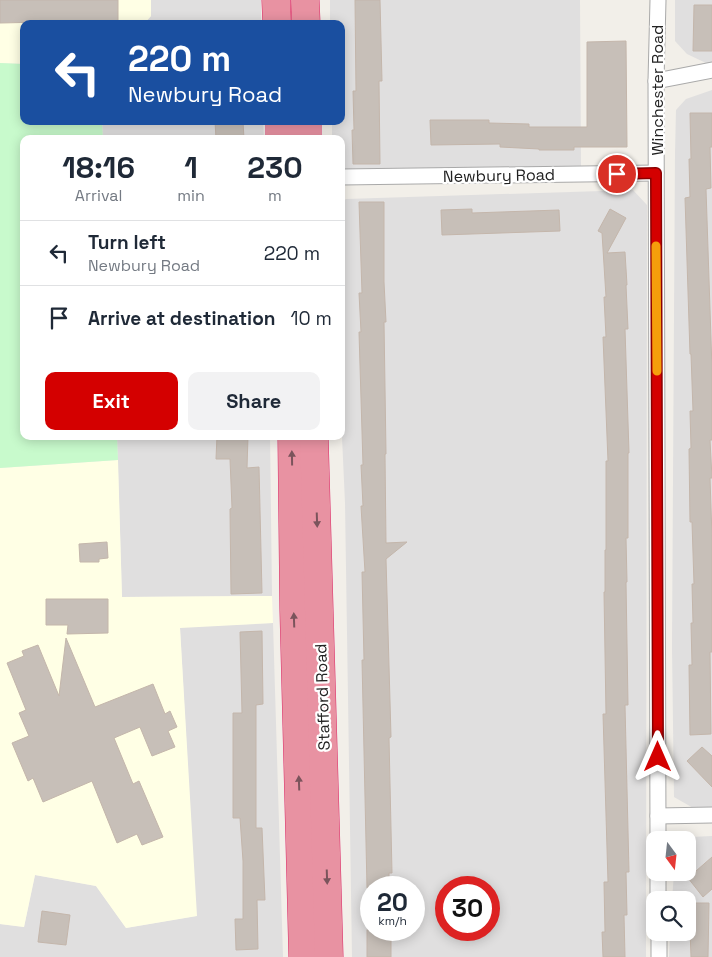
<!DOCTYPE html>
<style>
:root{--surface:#fff;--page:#f2f2f3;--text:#1f2937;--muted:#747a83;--line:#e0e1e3;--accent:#d40000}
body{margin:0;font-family:"Space Grotesk",sans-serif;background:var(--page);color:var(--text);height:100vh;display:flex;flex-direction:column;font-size:19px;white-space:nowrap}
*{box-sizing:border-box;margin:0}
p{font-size:16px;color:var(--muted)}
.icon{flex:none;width:28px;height:28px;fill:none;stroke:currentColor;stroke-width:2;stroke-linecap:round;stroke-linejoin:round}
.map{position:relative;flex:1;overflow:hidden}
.sheet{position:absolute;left:20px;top:135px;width:325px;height:305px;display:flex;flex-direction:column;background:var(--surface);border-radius:10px;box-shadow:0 2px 12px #0003}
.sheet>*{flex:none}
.guide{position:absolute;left:20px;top:20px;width:325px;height:105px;border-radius:10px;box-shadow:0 2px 12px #0003;background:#1a4fa0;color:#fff;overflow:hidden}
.needle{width:32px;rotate:165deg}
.fabs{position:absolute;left:646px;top:831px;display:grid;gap:10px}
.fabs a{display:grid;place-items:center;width:50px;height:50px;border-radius:10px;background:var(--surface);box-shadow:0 2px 12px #0003;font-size:25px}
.speed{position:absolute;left:360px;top:876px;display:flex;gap:10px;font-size:25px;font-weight:700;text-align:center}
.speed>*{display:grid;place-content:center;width:65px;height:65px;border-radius:50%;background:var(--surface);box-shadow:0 2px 12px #0003;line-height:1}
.speed small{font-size:12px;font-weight:400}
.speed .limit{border:8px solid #d22;background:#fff;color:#111}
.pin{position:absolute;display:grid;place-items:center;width:42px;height:42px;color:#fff;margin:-21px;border:2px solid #fff;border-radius:50%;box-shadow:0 1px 5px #0007}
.me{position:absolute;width:55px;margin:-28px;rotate:0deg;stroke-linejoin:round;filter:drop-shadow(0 0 4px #0008)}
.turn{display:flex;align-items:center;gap:18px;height:105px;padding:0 25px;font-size:22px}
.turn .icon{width:65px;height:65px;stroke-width:2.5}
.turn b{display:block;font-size:35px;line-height:42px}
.eta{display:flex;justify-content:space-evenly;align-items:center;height:85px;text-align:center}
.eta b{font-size:30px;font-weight:700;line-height:35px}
.cta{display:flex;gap:10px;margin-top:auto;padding:10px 25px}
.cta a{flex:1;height:58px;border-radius:10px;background:var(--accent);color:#fff;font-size:20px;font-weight:700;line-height:58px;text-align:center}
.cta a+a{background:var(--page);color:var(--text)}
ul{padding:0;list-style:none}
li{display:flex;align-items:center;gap:15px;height:65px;padding:0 25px;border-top:1px solid var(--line)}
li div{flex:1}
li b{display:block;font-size:19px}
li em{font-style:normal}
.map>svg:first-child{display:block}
</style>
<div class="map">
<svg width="712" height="957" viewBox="0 0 712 957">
<rect width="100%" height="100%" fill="#f2efe9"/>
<g fill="#e0dfdf" fill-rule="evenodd">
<polygon points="151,0 261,0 261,24 144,24 151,16"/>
<polygon points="330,0 580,0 581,167 341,169 341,139 332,139 332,121 341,121 341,24 330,24"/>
<polygon points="675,0 712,0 712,63 708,64 687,54 675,41"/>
<polygon points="712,90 712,809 695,809 674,797 672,647 675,154 676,110 686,99"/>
<polygon points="102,121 263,121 264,139 103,139"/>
<path d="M633,190L647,205L646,957H352L345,503L341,415V203L346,199ZM371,888H414V930H371ZM446,888H489V930H446Z"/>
<polygon points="117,436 270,436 272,596 122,597"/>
<polygon points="273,623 283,957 0,957 0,924 24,927 35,875 96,886 126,928 196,916 180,627"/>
<polygon points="712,836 712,957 669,957 670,933 688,932 688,900 672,900 674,873 688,872 688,840 686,840 691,837"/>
</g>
<g fill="#ffffe5">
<polygon points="0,0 151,0 151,16 144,24 24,24 24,64 0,63"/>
<polygon points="118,460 122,597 272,596 273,623 180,628 197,916 126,928 96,886 35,875 24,927 0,924 0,468"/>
</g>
<polygon fill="#c8facc" points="0,63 24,64 24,121 102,121 103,139 24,139 24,436 117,436 118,460 0,468"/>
<g fill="#c7bfb8" stroke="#c4b6ab">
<polygon points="0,0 118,0 118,24 91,24 91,21 0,23"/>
<polygon points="355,0 380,0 382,81 379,81 380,164 353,164 352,130 354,130 353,91 356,91"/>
<polygon points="694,5 712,5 712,51 693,51"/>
<polygon points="626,41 627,147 574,147 574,150 539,150 539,149 500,147 500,144 431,145 430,120 489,120 489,123 529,124 529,127 587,127 587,42"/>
<polygon points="690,113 712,113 712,147 710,147 711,188 706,189 712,369 712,440 710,440 712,478 710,478 712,537 712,652 710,652 711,734 690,735 689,665 692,665 691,623 693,623 692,584 694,584 692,522 690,522 689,449 691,448 690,411 693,411 691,354 690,354 685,198 690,197 689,159 691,159"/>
<polygon points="215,121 243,121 244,139 216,139"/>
<polygon points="359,202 384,202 384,282 386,322 384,322 386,454 385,454 386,543 407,542 386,559 391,737 389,738 392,873 389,873 389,888 367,888 362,660 364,660 362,572 365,572 361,506 363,506 361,465 363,465 359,332 361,332 359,293 362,293"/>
<polygon points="472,209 472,213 559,210 560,231 442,235 441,210"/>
<polygon points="610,209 626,218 607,253 625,252 627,285 626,285 628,329 625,329 629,453 628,453 628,538 626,538 627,582 626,582 628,705 625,705 629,872 626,872 627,915 624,915 625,957 603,957 602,932 605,932 604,882 608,882 603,714 606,714 604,592 605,592 605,550 606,550 606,461 608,461 603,337 606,337 604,297 606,297 602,233 598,231"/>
<polygon points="217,436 248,436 247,468 259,467 262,593 231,594 230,509 232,508 230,459 216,459"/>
<polygon points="107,542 108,558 99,559 99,562 80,562 79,544"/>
<polygon points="46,599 108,599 108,633 67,634 68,625 46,625"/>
<polygon points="262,631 263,704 256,705 256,828 262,828 265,900 257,900 258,949 236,950 235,919 243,919 243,861 240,818 233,818 233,713 242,713 240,632"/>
<polygon points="66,638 95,707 153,684 165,714 170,711 177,727 168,731 175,747 152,756 140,727 114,738 133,784 139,781 163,837 142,845 137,834 117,843 92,781 43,802 33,778 28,781 12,743 29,736 19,713 26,710 7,663 24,656 22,651 38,645 59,696"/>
<polygon points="702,747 712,756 712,787 687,761"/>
<polygon points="712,857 712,889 703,897 688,878"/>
<polygon points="689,903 709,903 708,957 691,957"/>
<polygon points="42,911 70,915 66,945 38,942"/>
<rect x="367" y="930" width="24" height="27"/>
</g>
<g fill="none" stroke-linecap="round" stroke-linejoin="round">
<defs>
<g id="street">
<polyline points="658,0 656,81 658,840"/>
<polyline points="656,81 712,70"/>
<polyline points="341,177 656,173"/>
<polyline points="658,816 712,815"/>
<polyline points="658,872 658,900"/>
<polyline points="659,932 659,957"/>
</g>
<g id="highway">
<polyline points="276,0 277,24"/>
<polyline points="305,0 306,24"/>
<polyline points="280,121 280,139"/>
<polyline points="307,121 307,139"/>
<polyline points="292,436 294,610 303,957"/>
<polyline points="314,436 329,957"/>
</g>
</defs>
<use href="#street" stroke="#a9a9a9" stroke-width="17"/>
<use href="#highway" stroke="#dc2a67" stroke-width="29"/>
<use href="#street" stroke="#fff" stroke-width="15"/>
<use href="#highway" stroke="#e892a2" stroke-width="28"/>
</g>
<defs><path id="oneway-solid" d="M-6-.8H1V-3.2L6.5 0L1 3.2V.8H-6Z" transform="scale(1.25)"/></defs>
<g fill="#7b545c">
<use href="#oneway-solid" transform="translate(292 458) rotate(-91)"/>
<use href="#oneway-solid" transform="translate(317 520) rotate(88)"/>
<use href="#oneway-solid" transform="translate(294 620) rotate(-92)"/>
<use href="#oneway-solid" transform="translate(299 783) rotate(-92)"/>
<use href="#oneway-solid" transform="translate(327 877) rotate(88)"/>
</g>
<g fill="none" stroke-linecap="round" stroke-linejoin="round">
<defs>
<polyline id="route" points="617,174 656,173 658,757"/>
</defs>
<use href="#route" stroke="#8a0000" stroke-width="12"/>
<use href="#route" stroke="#d40000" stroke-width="9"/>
<polyline stroke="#f59e0b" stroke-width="9" points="656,246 657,371"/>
</g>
<g text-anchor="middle" stroke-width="4.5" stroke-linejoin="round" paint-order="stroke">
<g font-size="16" fill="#222" stroke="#fff">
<text transform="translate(657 90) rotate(-90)" y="6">Winchester Road</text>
<text transform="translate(499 175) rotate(-1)" y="6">Newbury Road</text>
<text transform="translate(322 697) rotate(-92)" y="6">Stafford Road</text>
</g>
</g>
</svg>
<div class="fabs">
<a><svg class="needle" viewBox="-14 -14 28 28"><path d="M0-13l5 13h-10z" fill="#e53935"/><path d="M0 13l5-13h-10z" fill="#747a83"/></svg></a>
<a><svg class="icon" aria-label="search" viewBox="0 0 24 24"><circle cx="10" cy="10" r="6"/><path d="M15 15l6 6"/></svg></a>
</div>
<div class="speed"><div>20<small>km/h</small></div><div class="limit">30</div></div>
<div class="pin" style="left:617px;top:174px;background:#d93025"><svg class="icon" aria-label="arrive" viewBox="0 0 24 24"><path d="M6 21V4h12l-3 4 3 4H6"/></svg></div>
<svg class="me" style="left:658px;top:757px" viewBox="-20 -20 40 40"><path d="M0-17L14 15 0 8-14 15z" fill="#d40000" stroke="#fff" stroke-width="4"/></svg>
<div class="guide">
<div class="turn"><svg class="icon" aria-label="left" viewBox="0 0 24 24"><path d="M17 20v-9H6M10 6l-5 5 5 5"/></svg><div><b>220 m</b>Newbury Road</div></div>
</div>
<section class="sheet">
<div class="eta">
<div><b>18:16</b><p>Arrival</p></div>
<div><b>1</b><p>min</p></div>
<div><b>230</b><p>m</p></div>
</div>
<ul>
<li><svg class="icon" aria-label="left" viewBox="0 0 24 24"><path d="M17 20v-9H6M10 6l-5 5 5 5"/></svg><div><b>Turn left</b><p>Newbury Road</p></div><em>220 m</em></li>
<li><svg class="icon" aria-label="arrive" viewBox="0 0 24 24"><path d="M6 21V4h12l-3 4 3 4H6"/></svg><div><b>Arrive at destination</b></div><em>10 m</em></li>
</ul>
<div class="cta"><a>Exit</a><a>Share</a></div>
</section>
</div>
